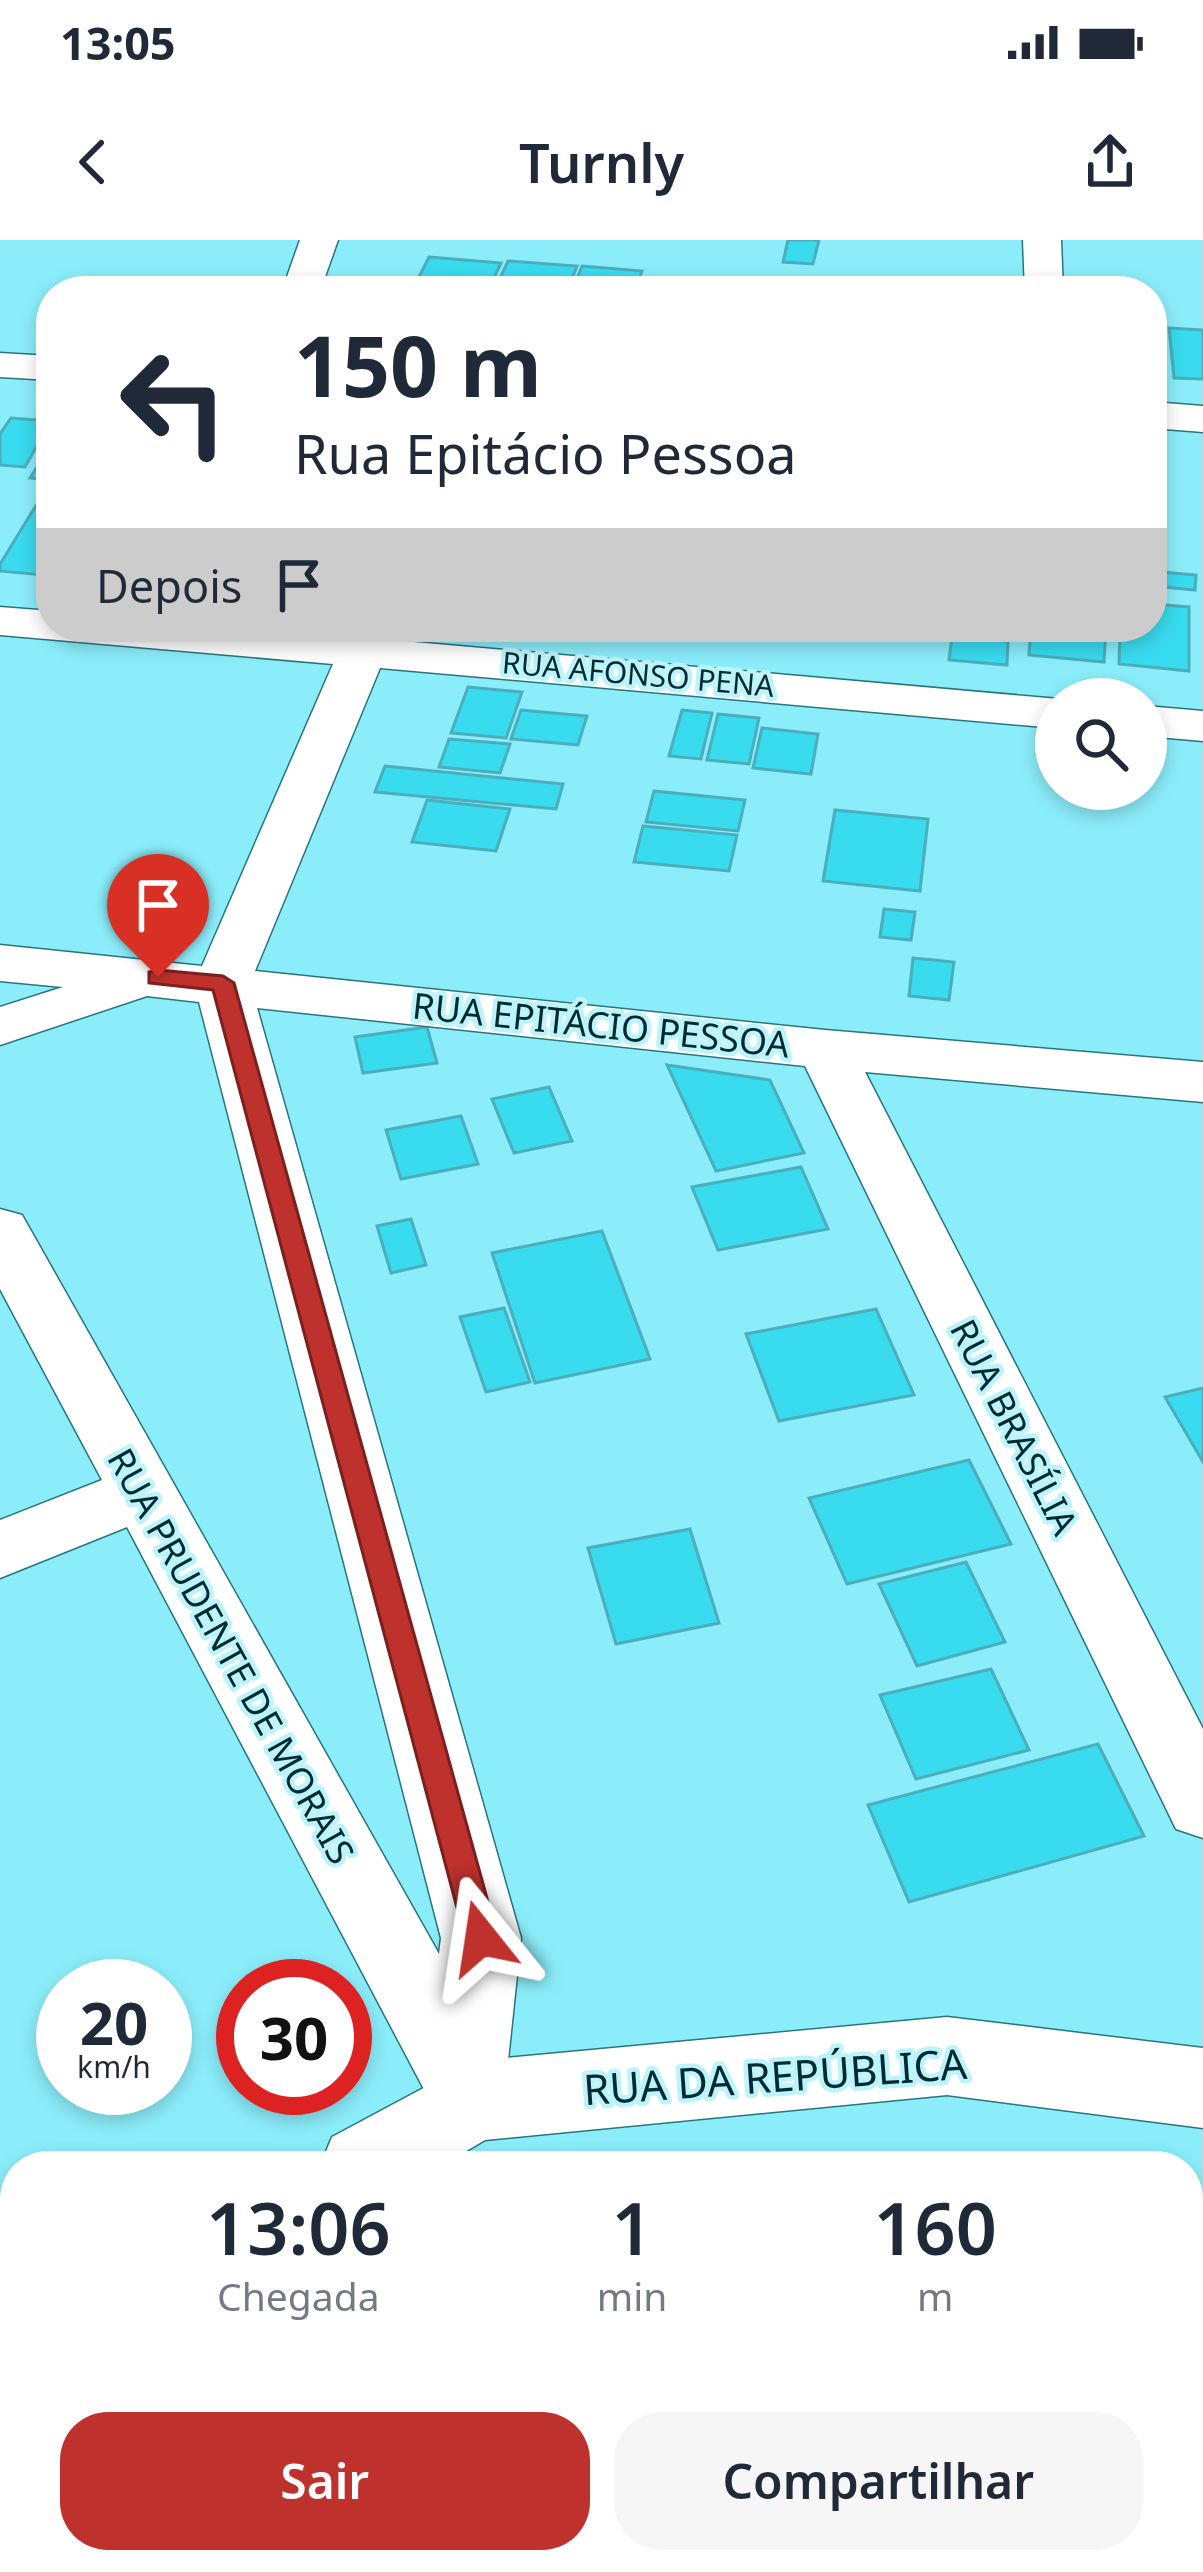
<!DOCTYPE html>
<html lang="pt">
<meta charset="utf-8">
<style>
:root{--surface:#fff;--page:#f6f6f7;--text:#1f2937;--muted:#747a83;--accent:#bf312c}
body{margin:0;font-family:"Noto Sans",sans-serif;background:var(--page);color:var(--text);height:100vh;display:flex;flex-direction:column;font-size:45px;white-space:nowrap}
*{box-sizing:border-box;margin:0}
p{font-size:39px;color:var(--muted)}
.icon{flex:none;width:66px;height:66px;fill:none;stroke:currentColor;stroke-width:2;stroke-linecap:round;stroke-linejoin:round}
.map{position:relative;flex:1;overflow:hidden}
.details{position:absolute;left:0px;top:1911px;width:1203px;height:423px;display:flex;flex-direction:column;background:var(--surface);border-radius:48px 48px 0 0;box-shadow:0 6px 18px #0003}
.details>*{flex:none}
.hud{position:absolute;left:36px;top:36px;width:1131px;height:366px;border-radius:48px;box-shadow:0 6px 18px #0003;background:#fff;color:var(--text);overflow:hidden}
.tools{position:absolute;left:1035px;top:438px;display:grid;gap:24px}
.tools a{display:grid;place-items:center;width:132px;height:132px;border-radius:50%;background:var(--surface);box-shadow:0 6px 18px #0003;font-size:60px}
.speed{position:absolute;left:36px;top:1719px;display:flex;gap:24px;font-size:60px;font-weight:700;text-align:center}
.speed>*{display:grid;place-content:center;width:156px;height:156px;border-radius:50%;background:var(--surface);box-shadow:0 6px 18px #0003;line-height:1}
.speed small{font-size:30px;font-weight:400}
.speed .limit{border:18px solid #d22;background:#fff;color:#111}
.pin{position:absolute;display:grid;place-items:center;width:102px;height:102px;color:#fff;margin:-123px -51px;border-radius:50% 50% 50% 0;rotate:-45deg;box-shadow:0 0 12px #0007}
.pin .icon{rotate:45deg}
.me{position:absolute;width:132px;margin:-66px;rotate:345deg;stroke-linejoin:round;filter:drop-shadow(0 0 9px #0008)}
.turn{display:flex;align-items:center;gap:42px;height:252px;padding:0 60px;font-size:54px}
.turn .icon{width:156px;height:156px;stroke-width:2.5}
.turn b{display:block;font-size:84px;line-height:102px}
.then{display:flex;align-items:center;height:114px;padding:0 60px;background:#0003;gap:24px;font-size:45px}
.eta{display:flex;justify-content:space-evenly;align-items:center;height:204px;text-align:center}
.eta b{font-size:72px;font-weight:600;line-height:84px}
.button{display:flex;gap:24px;margin-top:auto;padding:24px 60px}
.button a{flex:1;height:138px;border-radius:48px;background:var(--accent);color:#fff;font-size:48px;font-weight:600;line-height:138px;text-align:center}
.button a+a{background:var(--page);color:var(--text)}
.status{display:flex;justify-content:space-between;align-items:center;height:84px;padding:0 60px;background:var(--surface);direction:ltr}
.status svg{height:33px;fill:currentColor}
header{display:flex;justify-content:space-between;align-items:center;height:156px;padding:0 60px;background:var(--surface);font-size:54px;font-weight:600}
.map>svg:first-child{display:block}
</style>
<div class="status"><b>13:05</b><svg viewBox="0 0 49 12"><path d="M0 12V9h3v3zM5 12V6h3v6zM10 12V3h3v9zM15 12V0h3v12zM26 1h20v11H26zM47 4h2v5h-2z"/></svg></div>
<header><svg class="icon" aria-label="back" viewBox="0 0 24 24"><path d="M15 5l-7 7 7 7"/></svg>Turnly<svg class="icon" aria-label="share" viewBox="0 0 24 24"><path d="M12 15V3M7 8l5-5 5 5M5 13v7h14v-7"/></svg></header>
<div class="map">
<svg width="1203" height="2332" viewBox="0 0 1203 2332">
<rect width="100%" height="100%" fill="#8bedfa"/>
<g fill="#39dbef" stroke="#4baebc" stroke-width="3">
<polygon points="788,0 819,0 813,24 783,22"/>
<polygon points="429,17 501,23 488,51 412,51"/>
<polygon points="508,21 577,26 567,51 494,51"/>
<polygon points="582,26 642,31 635,51 572,51"/>
<polygon points="1169,88 1203,90 1203,139 1174,138"/>
<polygon points="11,178 51,181 25,227 0,225 0,194"/>
<polygon points="51,205 51,240 30,238"/>
<polygon points="48,246 51,323 44,335 0,331 0,324"/>
<polygon points="1152,331 1196,335 1195,350 1152,346"/>
<polygon points="1152,364 1189,367 1189,431 1119,424 1120,387 1152,387"/>
<polygon points="747,387 781,387 778,400 745,397"/>
<polygon points="950,387 1012,387 1011,398 950,392"/>
<polygon points="1031,387 1106,387 1104,422 1029,415"/>
<polygon points="952,396 1008,401 1007,425 949,420"/>
<polygon points="468,447 522,452 506,498 451,493"/>
<polygon points="521,470 587,476 578,505 511,499"/>
<polygon points="682,470 712,473 701,519 669,516"/>
<polygon points="718,474 759,478 749,524 707,520"/>
<polygon points="762,488 818,494 811,534 753,528"/>
<polygon points="449,499 510,504 500,533 439,527"/>
<polygon points="385,526 563,544 556,569 375,552"/>
<polygon points="654,551 745,560 738,591 646,582"/>
<polygon points="427,560 510,569 496,611 412,602"/>
<polygon points="835,570 928,579 920,651 823,641"/>
<polygon points="643,586 737,595 729,631 634,622"/>
<polygon points="884,669 915,672 911,700 880,697"/>
<polygon points="913,718 954,722 949,760 909,756"/>
<polygon points="427,787 437,823 363,833 355,797"/>
<polygon points="667,825 770,840 804,913 716,931"/>
<polygon points="549,847 572,901 514,913 492,859"/>
<polygon points="461,876 478,924 401,939 386,890"/>
<polygon points="801,927 828,989 718,1010 692,947"/>
<polygon points="411,979 426,1025 391,1033 377,986"/>
<polygon points="602,991 650,1119 535,1143 492,1013"/>
<polygon points="504,1068 530,1142 486,1152 460,1077"/>
<polygon points="876,1069 914,1155 779,1181 746,1094"/>
<polygon points="1203,1148 1203,1222 1165,1157"/>
<polygon points="969,1220 1011,1304 847,1344 809,1258"/>
<polygon points="690,1289 719,1383 616,1404 588,1308"/>
<polygon points="966,1322 1005,1402 917,1426 879,1344"/>
<polygon points="991,1429 1029,1510 916,1539 880,1455"/>
<polygon points="1098,1504 1144,1596 909,1662 868,1565"/>
<polygon points="389,2319 714,2319 708,2322 712,2332 393,2332"/>
</g>
<g fill="none" stroke-linecap="round" stroke-linejoin="round">
<defs>
<g id="minor">
<polygon points="300,0 338,0 320,51 282,51"/>
<polygon points="1023,0 1061,0 1063,51 1025,51"/>
<polygon points="0,367 51,371 51,387 238,387 345,396 350,387 396,387 391,400 1059,459 1056,488 380,428 255,731 825,790 1203,822 1203,862 865,832 1203,1489 1203,1598 1176,1589 805,826 257,768 521,1698 506,1839 516,1861 503,1889 474,1901 445,1889 127,1287 0,1338 0,1280 102,1240 0,1049 0,969 22,975 439,1714 441,1698 199,762 147,756 0,805 0,767 63,747 0,741 0,705 202,726 333,424 0,395"/>
<polygon points="1146,466 1203,471 1203,501 1146,496"/>
</g>
<g id="tertiary">
<polygon points="0,113 51,116 51,140 0,137"/>
<polygon points="1152,162 1203,166 1203,192 1152,188"/>
<polygon points="947,1777 1203,1808 1203,1888 947,1855 485,1900 441,1926 320,1926 332,1897 474,1821"/>
<polygon points="15,2120 15,2217 0,2223 0,2126"/>
</g>
</defs>
<use href="#minor" stroke="#28757f" stroke-width="3"/>
<use href="#tertiary" stroke="#28757f" stroke-width="3"/>
<use href="#minor" fill="#fff" fill-rule="evenodd"/>
<use href="#tertiary" fill="#fff" fill-rule="evenodd"/>
</g>
<polygon fill="#bf312c" stroke="#7c201d" stroke-width="3" points="158,730 223,736 234,743 498,1698 493,1709 481,1713 470,1709 465,1698 213,750 149,743 149,732"/>
<g text-anchor="middle" stroke-width="9" stroke-linejoin="round" paint-order="stroke">
<g font-size="30" fill="#002b31" stroke="#bdf3fb">
<text transform="translate(638 435) rotate(5)" y="10">RUA AFONSO PENA</text>
</g>
<g font-size="36" fill="#002b31" stroke="#bdf3fb">
<text transform="translate(601 785) rotate(6)" y="13">RUA EPITÁCIO PESSOA</text>
<text transform="translate(1014 1187) rotate(63)" y="13">RUA BRASÍLIA</text>
<text transform="translate(231 1416) rotate(61)" y="13">RUA PRUDENTE DE MORAIS</text>
</g>
<g font-size="42" fill="#002b31" stroke="#bdf3fb">
<text transform="translate(775 1837) rotate(-4)" y="15">RUA DA REPÚBLICA</text>
</g>
</g>
</svg>
<div class="tools">
<a><svg class="icon" aria-label="search" viewBox="0 0 24 24"><circle cx="10" cy="10" r="6"/><path d="M15 15l6 6"/></svg></a>
</div>
<div class="speed"><div>20<small>km/h</small></div><div class="limit">30</div></div>
<div class="pin" style="left:158px;top:737px;background:#d93025"><svg class="icon" aria-label="arrive" viewBox="0 0 24 24"><path d="M6 21V4h12l-3 4 3 4H6"/></svg></div>
<svg class="me" style="left:481px;top:1698px" viewBox="-20 -20 40 40"><path d="M0-17L14 15 0 8-14 15z" fill="#bf312c" stroke="#fff" stroke-width="4"/></svg>
<div class="hud">
<div class="turn"><svg class="icon" aria-label="left" viewBox="0 0 24 24"><path d="M17 20v-9H6M10 6l-5 5 5 5"/></svg><div><b>150 m</b>Rua Epitácio Pessoa</div></div>
<div class="then">Depois<svg class="icon" aria-label="arrive" viewBox="0 0 24 24"><path d="M6 21V4h12l-3 4 3 4H6"/></svg></div>
</div>
<section class="details">
<div class="eta">
<div><b>13:06</b><p>Chegada</p></div>
<div><b>1</b><p>min</p></div>
<div><b>160</b><p>m</p></div>
</div>
<div class="button"><a>Sair</a><a>Compartilhar</a></div>
</section>
</div>
